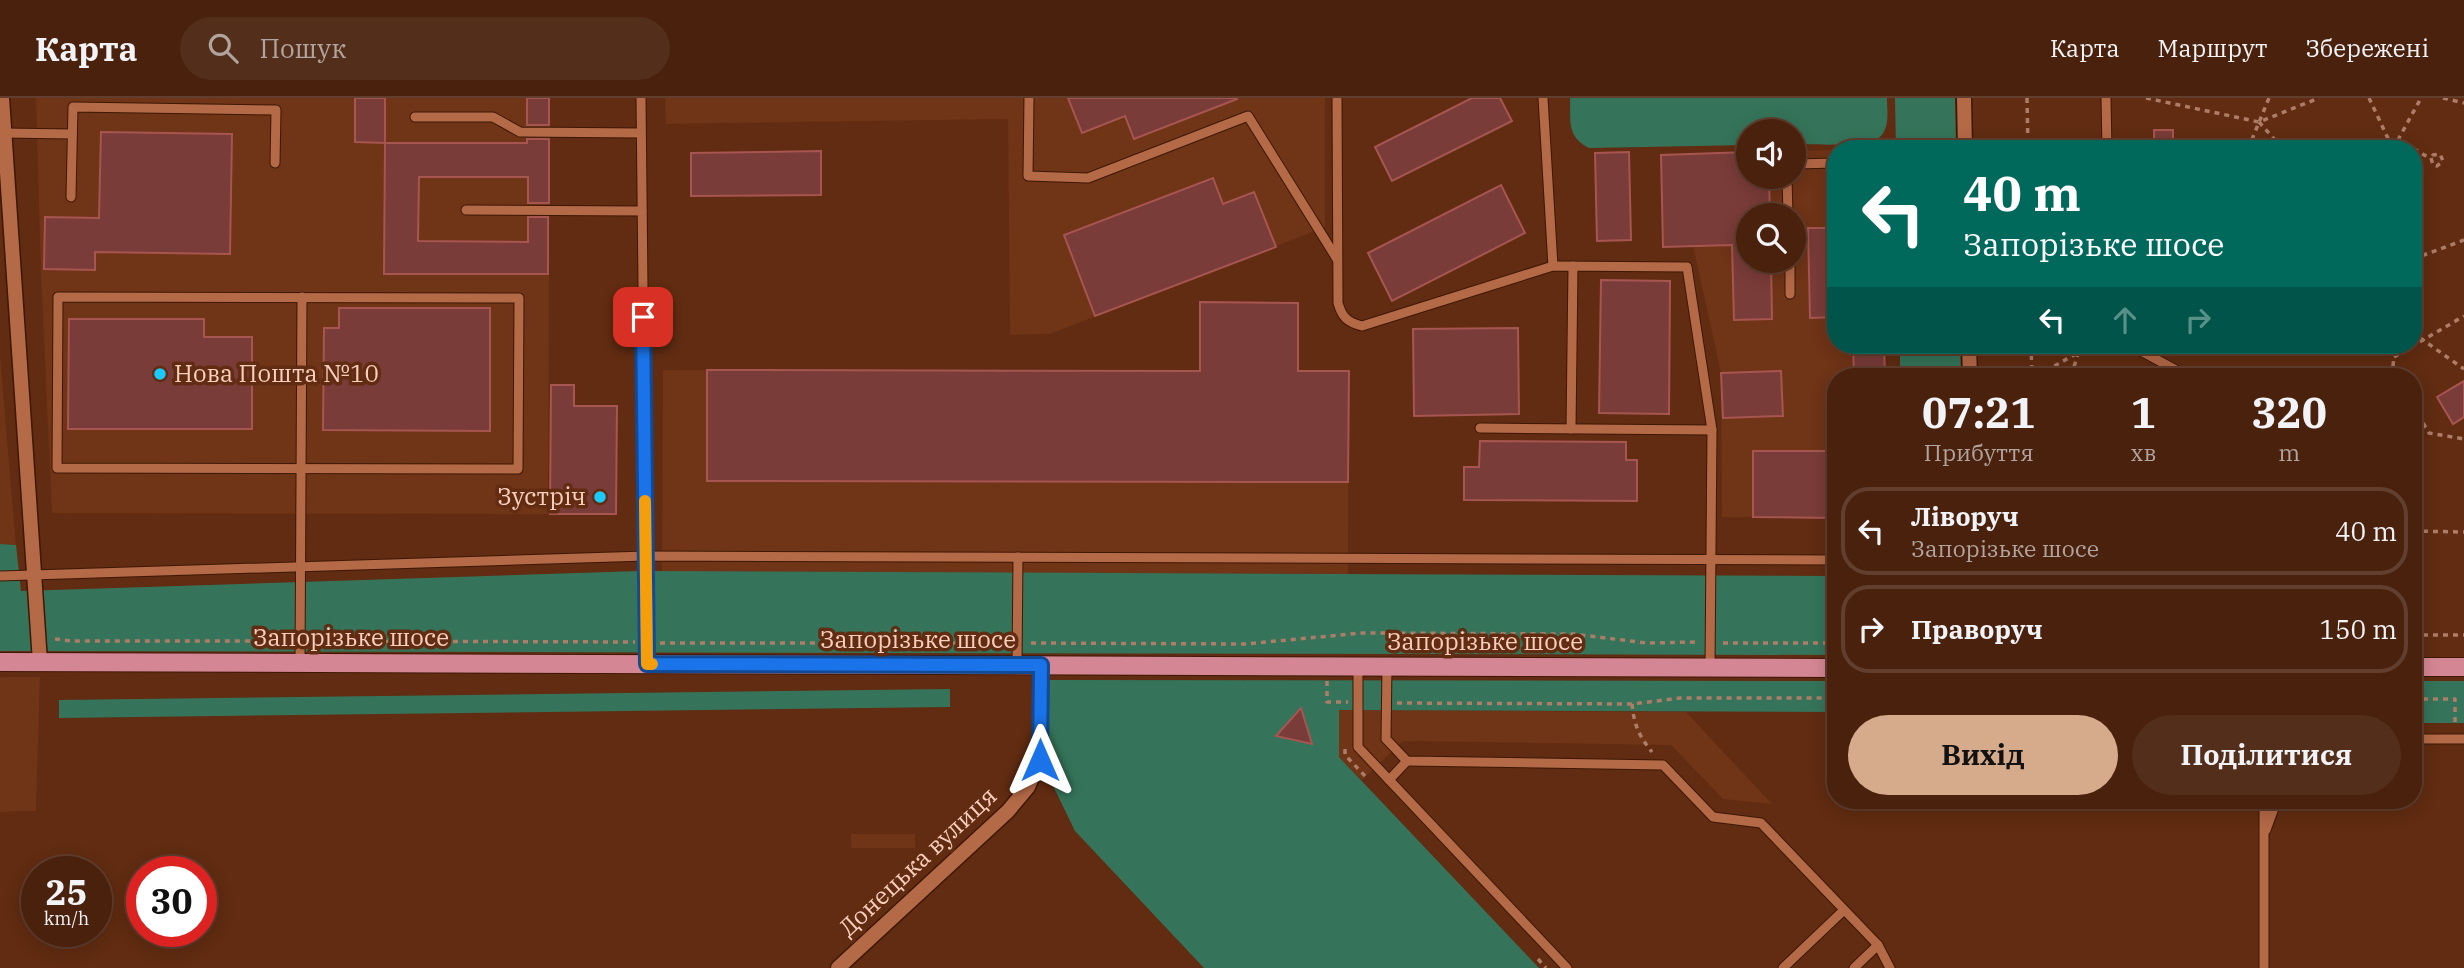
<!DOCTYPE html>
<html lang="uk">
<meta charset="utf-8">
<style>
:root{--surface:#49210d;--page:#532e1b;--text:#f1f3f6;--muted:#b1a39d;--line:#613e2e;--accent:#d6ab8b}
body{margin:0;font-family:"IBM Plex Serif",serif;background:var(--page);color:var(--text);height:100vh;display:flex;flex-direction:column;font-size:26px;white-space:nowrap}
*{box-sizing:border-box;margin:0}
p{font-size:23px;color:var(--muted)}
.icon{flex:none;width:38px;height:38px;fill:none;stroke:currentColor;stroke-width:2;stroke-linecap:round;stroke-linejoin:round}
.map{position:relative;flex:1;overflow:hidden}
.details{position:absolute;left:1827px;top:270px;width:595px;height:441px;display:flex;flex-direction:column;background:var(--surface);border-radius:28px;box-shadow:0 4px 18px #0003,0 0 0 2px var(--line)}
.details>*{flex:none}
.guide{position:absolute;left:1827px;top:42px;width:595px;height:214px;border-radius:28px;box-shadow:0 4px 18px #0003,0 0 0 2px var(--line);background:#00695c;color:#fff;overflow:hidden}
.buttons{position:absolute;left:1736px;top:21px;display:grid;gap:14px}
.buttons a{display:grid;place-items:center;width:70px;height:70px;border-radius:50%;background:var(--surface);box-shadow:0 4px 18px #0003,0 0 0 2px var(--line);font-size:35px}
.speed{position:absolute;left:21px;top:758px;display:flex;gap:14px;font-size:35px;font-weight:700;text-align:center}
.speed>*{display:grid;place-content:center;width:91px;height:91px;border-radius:50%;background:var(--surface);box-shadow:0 4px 18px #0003,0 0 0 2px var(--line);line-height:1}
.speed small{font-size:18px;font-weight:400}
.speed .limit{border:10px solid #d22;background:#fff;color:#111}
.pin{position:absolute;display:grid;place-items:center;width:60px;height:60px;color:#fff;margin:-30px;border-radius:14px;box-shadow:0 4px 10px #0006}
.me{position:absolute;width:77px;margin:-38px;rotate:0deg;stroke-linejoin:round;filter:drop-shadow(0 0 5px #0008)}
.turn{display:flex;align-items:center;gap:24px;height:147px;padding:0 21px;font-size:32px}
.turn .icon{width:91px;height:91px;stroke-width:2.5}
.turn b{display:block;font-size:49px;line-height:60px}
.lanes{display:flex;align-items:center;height:66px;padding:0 21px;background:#0003;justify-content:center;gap:35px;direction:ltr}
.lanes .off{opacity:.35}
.eta{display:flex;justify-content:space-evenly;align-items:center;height:119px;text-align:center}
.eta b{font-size:42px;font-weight:700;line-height:49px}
.action{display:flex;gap:14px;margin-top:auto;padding:14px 21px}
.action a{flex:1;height:80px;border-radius:42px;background:var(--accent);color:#111;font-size:28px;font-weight:700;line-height:80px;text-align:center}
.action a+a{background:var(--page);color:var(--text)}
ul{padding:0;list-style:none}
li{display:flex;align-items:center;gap:21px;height:88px;margin:0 14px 10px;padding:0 7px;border:4px solid var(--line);border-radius:28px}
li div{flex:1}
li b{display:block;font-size:26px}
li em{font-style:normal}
header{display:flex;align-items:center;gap:42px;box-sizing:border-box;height:98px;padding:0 35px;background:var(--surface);border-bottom:2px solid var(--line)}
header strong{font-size:33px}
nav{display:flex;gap:38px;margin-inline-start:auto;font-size:24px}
.search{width:490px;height:63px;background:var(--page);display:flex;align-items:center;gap:18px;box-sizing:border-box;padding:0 24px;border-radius:38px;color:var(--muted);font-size:26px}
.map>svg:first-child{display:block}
</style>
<header>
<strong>Карта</strong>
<div class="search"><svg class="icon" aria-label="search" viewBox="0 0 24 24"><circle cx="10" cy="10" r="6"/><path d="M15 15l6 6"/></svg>Пошук</div>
<nav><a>Карта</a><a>Маршрут</a><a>Збережені</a></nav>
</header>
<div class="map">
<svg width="2464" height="870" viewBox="0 0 2464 870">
<rect width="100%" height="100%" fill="#612c11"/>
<g fill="#703417" fill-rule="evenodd">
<polygon points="36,0 550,0 548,416 52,415 41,177"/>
<polygon points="665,0 1325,0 1325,129 1050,236 1010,237 1008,21 666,26"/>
<path d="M1836,52V247H1884L1885,278H1836V420L1722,419L1721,275L1693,148L1663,149L1661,57L1748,54V79H1794V53ZM1748,117H1794V163H1748Z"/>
<polygon points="0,258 16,447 0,446"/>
<polygon points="663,272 1349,273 1348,476 662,474"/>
<polygon points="0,579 40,579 36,713 0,714"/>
<polygon points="1339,612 1686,614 1772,706 1723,701 1671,647 1403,643 1362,682 1339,659"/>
<rect x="851" y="736" width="64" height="14"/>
</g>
<g fill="#35745a">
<path d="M1570,0H1887C1887,12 1890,28 1881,38C1869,50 1812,46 1794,46V33H1748V47L1589,50C1566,38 1571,23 1570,0Z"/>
<polygon points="1895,0 1955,0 1956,51 1896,51"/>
<polygon points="1900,247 1960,247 1961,278 1900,278"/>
<polygon points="0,446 16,447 21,493 640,473 1836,478 1836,557 0,553"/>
<polygon points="1041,582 1836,583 1836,614 1339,612 1339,659 1539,870 1204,870 1075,733 1040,661"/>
<rect x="2413" y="583" width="51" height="42"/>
<polygon points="950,591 950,609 59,620 59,602"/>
</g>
<g fill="#7a3c38" stroke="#a75550" stroke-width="2">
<polygon points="355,0 385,0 385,45 355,44"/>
<rect x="527" y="0" width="22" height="27"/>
<polygon points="1068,0 1236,0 1237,1 1134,41 1125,18 1082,35"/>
<polygon points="1472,0 1500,0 1512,23 1392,83 1375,49"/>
<rect x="2154" y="32" width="19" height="19"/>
<polygon points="101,34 232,36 230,156 95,154 95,172 44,171 45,119 99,120"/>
<polygon points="527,41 549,41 549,105 528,105 528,79 419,79 418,143 528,144 528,119 548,119 548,176 384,176 385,45 527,45"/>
<polygon points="821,53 821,97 691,98 691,55"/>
<polygon points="1629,54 1631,142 1597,143 1595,55"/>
<polygon points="1748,54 1748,79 1769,79 1770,117 1748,117 1748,163 1771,163 1772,221 1734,222 1732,147 1663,149 1661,57"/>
<polygon points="1213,80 1223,106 1254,94 1276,149 1095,218 1064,137"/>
<polygon points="1501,87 1525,135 1392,203 1368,155"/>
<polygon points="1808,130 1836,130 1836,219 1810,220"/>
<polygon points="1601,182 1670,183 1669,316 1599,315"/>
<polygon points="1200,204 1298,205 1298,273 1349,273 1348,384 707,383 707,272 1200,273"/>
<polygon points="339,210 490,210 490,333 323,332 324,230 339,230"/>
<polygon points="69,221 204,221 204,239 252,239 252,331 68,331"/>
<polygon points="1518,230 1519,316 1414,318 1413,231"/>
<polygon points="1853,247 1884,247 1885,278 1854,278"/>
<polygon points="1781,273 1783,318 1723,320 1721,275"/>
<polygon points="2464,283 2464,319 2453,326 2437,299"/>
<polygon points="551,287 574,287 574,308 617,308 616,416 550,416"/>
<polygon points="1480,343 1626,344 1626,362 1637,362 1637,403 1464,402 1464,369 1479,369"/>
<polygon points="1753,353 1836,353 1836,420 1753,419"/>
<polygon points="1301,610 1312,646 1276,638"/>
</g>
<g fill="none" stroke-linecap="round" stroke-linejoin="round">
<defs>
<g id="lane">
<polyline points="641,0 647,566"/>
<polyline points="1029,0 1028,78 1088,80 1248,18 1337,161"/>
<path d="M1337,0L1338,205C1342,219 1347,224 1362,228L1553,168L1687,169L1712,332L1710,569"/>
<polyline points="1543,0 1553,168"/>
<polyline points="2106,0 2107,51"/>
<polyline points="415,19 493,19 520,34 641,35"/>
<polyline points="4,35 72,36"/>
<polyline points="1794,66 1836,65"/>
<polyline points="1787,79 1788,117"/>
<polyline points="71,99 73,9 276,12 275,65"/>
<polyline points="466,112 642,113"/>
<polyline points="1790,163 1790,196"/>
<polygon points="58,199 519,200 518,371 57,370"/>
<polyline points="2130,247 2187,278"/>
<polyline points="1480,330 1712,332"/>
<polyline points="1571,331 1573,168"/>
<polyline points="0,478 646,458 1836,462"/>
<polyline points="300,565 302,199"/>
<polyline points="1017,567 1018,459"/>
<polyline points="1358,568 1358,649 1567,870"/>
<polyline points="1387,568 1386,641 1407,663 1663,667 1713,719 1761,725 1878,847 1890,870"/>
<polyline points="2413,641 2464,641"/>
<polyline points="1389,682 1407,663"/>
<polyline points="2264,702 2264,870"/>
<polyline points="2266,732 2277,702"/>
<polyline points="1783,870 1844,812"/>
<polyline points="1854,870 1878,847"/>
</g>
<g id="street">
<polyline points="2,0 40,564"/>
<polyline points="1964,0 1965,51"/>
<polyline points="1969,247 1970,278"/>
<polyline points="838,870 1008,713 1028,689 1040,661 1041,567"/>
</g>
<g id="primary">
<polyline points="0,564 1836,570"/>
<polyline points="2413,569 2464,569"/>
</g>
</defs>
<use href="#lane" stroke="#3d1806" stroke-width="11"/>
<use href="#street" stroke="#3d1806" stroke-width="17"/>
<use href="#primary" stroke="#3d1806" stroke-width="20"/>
<g stroke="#ad7d67" stroke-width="3.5" stroke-dasharray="5 5" stroke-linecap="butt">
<polyline points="2027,0 2028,51"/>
<polyline points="2146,0 2259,24 2319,0"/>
<polyline points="2369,0 2393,51"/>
<polyline points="2443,0 2464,5"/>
<polyline points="2259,24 2283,51"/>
<polyline points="2248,51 2269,0"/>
<polyline points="2393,51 2421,0"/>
<path d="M2407,51V48C2417,51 2422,57 2431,60L2433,67L2437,68L2443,63L2440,56L2433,57L2431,60"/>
<polyline points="2413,61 2413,63"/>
<polyline points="2413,161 2464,142"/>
<polyline points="2413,233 2423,242 2464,271"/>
<polyline points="2031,247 2032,278"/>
<polyline points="2089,248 2092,247"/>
<polyline points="2394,259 2464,218"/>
<polyline points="2037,278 2079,254"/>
<polyline points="2071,278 2078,256"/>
<polyline points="2392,278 2395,247"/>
<polyline points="2413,308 2429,335 2464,341"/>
<polyline points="2413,433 2464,434"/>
<polyline points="2413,537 2464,537"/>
<polyline points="55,541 72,543 288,543"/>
<polyline points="313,543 635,544"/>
<polyline points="660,545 1006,545"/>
<polyline points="1031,545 1245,546 1362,535 1573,536 1647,545 1698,544"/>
<polyline points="1723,545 1836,545"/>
<polyline points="1327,583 1327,604 1348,604"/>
<polyline points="2413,601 2455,601 2455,629"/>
<polyline points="1397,605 1632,606 1680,600 1836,600"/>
<path d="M1632,606C1634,627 1639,638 1652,654"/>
<polyline points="1345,651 1345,657 1367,680"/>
<polyline points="1538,861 1546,870"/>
</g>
<use href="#lane" stroke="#b46947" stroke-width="9"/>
<use href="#street" stroke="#b46947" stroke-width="14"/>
<use href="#primary" stroke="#d58694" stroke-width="18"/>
</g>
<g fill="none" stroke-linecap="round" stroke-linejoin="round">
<defs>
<polyline id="route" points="643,219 647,566 1041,567 1040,662"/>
</defs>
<use href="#route" stroke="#114b97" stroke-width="18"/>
<use href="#route" stroke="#1a73e8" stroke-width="12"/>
<polyline stroke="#f59e0b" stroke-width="12" points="645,403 647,566 652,566"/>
</g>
<g fill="#1acafc" stroke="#612c11" stroke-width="2.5">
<circle cx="160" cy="276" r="7"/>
<circle cx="600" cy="399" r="7"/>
</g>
<g text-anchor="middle" stroke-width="7" stroke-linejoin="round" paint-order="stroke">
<g font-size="24" fill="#f8cebc" stroke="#612c11" text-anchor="start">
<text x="174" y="284">Нова Пошта №10</text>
<text x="586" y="407" text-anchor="end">Зустріч</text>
</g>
<g font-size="24" fill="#f8cebc" stroke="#612c11">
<text x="351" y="548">Запорізьке шосе</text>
<text x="918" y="550">Запорізьке шосе</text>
<text x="1485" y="552">Запорізьке шосе</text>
<text transform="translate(918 764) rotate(-43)" y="8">Донецька вулиця</text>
</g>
</g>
</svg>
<div class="buttons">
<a><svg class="icon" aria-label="sound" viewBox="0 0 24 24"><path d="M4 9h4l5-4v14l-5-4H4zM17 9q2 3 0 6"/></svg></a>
<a><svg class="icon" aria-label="search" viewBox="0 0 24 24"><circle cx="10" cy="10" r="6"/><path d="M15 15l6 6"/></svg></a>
</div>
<div class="speed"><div>25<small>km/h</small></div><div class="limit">30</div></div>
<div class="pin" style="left:643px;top:219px;background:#d93025"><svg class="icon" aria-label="arrive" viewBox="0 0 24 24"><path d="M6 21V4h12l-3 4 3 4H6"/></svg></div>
<svg class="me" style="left:1040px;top:662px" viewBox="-20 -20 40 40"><path d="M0-17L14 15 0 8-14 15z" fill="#1a73e8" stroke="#fff" stroke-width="4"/></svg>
<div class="guide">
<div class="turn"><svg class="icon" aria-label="left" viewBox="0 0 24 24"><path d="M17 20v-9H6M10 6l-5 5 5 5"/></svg><div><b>40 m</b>Запорізьке шосе</div></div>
<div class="lanes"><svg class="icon" aria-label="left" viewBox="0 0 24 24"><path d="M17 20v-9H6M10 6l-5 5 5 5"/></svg><svg class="icon off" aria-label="ahead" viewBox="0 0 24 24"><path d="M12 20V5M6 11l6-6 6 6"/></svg><svg class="icon off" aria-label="right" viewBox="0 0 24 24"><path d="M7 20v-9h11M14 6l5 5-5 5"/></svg></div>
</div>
<section class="details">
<div class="eta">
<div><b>07:21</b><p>Прибуття</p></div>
<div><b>1</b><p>хв</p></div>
<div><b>320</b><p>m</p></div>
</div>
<ul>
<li><svg class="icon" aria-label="left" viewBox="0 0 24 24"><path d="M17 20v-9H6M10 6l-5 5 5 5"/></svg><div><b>Ліворуч</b><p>Запорізьке шосе</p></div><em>40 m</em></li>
<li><svg class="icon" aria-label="right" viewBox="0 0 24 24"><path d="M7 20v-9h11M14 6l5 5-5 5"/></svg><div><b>Праворуч</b></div><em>150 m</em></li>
</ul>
<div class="action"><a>Вихід</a><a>Поділитися</a></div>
</section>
</div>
